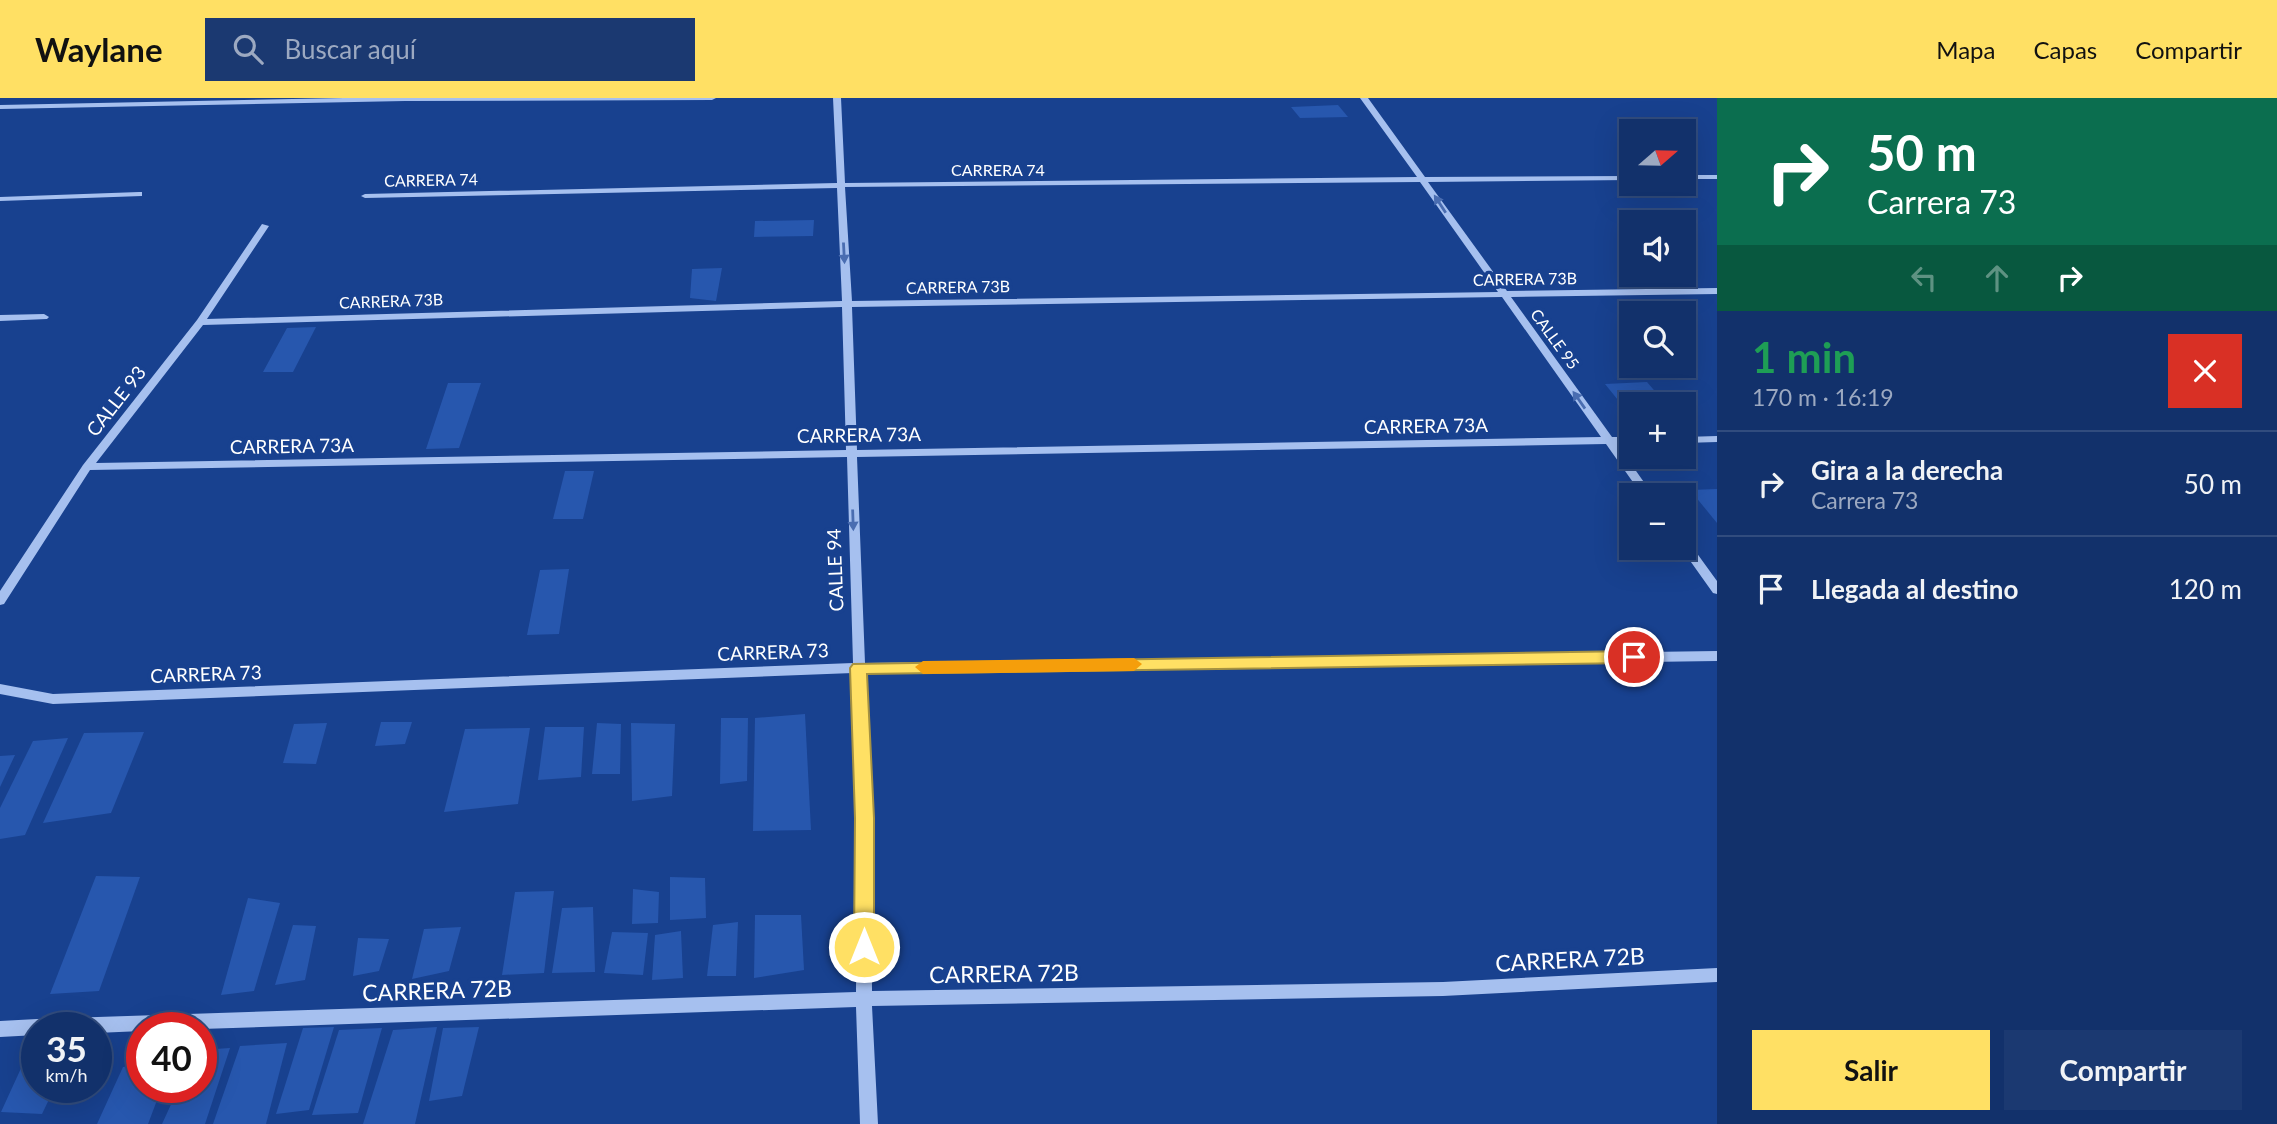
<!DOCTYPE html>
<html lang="es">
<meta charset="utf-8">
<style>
:root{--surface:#12316b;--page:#1b3971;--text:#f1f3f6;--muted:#9ca9c1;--line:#314c7e;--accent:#ffe064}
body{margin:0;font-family:Lato,sans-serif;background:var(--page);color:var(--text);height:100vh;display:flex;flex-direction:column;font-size:26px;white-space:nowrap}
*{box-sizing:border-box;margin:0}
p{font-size:23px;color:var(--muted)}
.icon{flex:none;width:38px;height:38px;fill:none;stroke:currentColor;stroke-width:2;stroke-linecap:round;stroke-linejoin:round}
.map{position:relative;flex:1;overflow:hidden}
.panel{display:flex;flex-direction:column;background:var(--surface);width:560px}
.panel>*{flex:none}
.hud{background:#0b6e4f;color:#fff;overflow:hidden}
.needle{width:46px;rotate:70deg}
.fabs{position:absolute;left:1619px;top:21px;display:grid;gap:14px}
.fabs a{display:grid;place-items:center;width:77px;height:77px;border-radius:0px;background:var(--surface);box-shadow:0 7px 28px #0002,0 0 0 2px var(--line);font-size:35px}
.speed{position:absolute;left:21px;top:914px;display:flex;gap:14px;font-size:35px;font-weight:700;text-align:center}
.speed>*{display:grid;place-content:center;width:91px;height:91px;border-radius:50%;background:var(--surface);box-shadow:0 7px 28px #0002,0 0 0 2px var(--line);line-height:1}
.speed small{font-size:18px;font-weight:400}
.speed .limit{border:10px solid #d22;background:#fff;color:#111}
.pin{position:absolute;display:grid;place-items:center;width:60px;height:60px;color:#fff;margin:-30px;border:4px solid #fff;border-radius:50%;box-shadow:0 2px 7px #0007}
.me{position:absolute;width:77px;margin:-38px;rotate:0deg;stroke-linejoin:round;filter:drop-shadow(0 0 5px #0008)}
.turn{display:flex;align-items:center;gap:24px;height:147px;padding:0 35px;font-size:32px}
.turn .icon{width:91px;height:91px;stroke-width:2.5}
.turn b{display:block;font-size:49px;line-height:60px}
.lanes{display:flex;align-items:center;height:66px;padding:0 35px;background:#0003;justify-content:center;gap:35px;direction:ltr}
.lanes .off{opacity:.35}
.round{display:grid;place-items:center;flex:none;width:74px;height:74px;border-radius:0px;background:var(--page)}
.overview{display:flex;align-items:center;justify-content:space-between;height:119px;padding:0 35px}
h1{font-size:42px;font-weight:700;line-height:52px;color:#1e9e55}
.cta{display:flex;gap:14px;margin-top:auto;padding:14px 35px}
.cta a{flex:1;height:80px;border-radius:0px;background:var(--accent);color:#111;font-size:28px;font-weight:700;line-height:80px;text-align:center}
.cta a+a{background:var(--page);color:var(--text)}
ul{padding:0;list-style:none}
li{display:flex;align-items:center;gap:21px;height:105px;padding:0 35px;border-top:2px solid var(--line)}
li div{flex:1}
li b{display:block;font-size:26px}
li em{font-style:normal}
header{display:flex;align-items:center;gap:42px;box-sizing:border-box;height:98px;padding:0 35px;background:var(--accent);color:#111}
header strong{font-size:33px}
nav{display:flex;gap:38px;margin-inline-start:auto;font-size:24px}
.search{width:490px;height:63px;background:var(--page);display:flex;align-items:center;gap:18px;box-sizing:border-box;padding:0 24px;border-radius:0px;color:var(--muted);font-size:26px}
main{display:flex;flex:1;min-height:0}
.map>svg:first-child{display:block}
</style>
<header>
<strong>Waylane</strong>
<div class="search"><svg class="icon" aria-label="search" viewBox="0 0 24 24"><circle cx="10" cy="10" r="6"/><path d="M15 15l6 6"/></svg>Buscar aquí</div>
<nav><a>Mapa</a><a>Capas</a><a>Compartir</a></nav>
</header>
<main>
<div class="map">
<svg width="1717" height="1026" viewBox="0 0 1717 1026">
<rect width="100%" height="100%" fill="#18418f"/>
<g fill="#2757ae">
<polygon points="1338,7 1348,19 1300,20 1291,9"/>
<polygon points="814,122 813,138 754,139 755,123"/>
<polygon points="722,170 716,203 690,200 692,171"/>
<polygon points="316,229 293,274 263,274 287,230"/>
<polygon points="1647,284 1665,305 1622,307 1605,286"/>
<polygon points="448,285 481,285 459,350 426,351"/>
<polygon points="565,373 594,373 583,421 553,421"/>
<polygon points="1717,391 1717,425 1690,392"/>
<polygon points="569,471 559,536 527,537 540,472"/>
<polygon points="805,616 811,732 753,733 755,620"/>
<polygon points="721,620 748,620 747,683 720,686"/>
<polygon points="381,624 412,624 405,646 375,648"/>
<polygon points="327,625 316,666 283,665 294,626"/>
<polygon points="597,625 621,626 620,676 592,676"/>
<polygon points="631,625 675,626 672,698 632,703"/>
<polygon points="545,629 584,629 581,679 538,682"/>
<polygon points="530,630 518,706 444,714 465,631"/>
<polygon points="144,634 111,715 43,725 84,635"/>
<polygon points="68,640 25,737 0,741 0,710 33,643"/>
<polygon points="15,657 0,689 0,658"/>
<polygon points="96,778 140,779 99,893 50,896"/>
<polygon points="670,779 705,780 706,820 670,822"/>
<polygon points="633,791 659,794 658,825 632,826"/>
<polygon points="554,793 544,875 502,877 515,794"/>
<polygon points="248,800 280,805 254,893 221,897"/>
<polygon points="593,809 595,874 552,875 562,810"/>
<polygon points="755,817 801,817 804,872 754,880"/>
<polygon points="738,824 736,878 707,878 713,827"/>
<polygon points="293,827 316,828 305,882 275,887"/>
<polygon points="461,829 449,873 412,881 424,831"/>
<polygon points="681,833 683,880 652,882 655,837"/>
<polygon points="612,834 648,835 643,877 604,875"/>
<polygon points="358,840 389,841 379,873 353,878"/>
<polygon points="334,929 309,1012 276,1016 303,930"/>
<polygon points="437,929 415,1026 363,1026 393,932"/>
<polygon points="479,929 462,998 429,1003 443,930"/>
<polygon points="382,930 358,1015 312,1017 339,932"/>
<polygon points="287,945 266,1026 213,1026 240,948"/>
<polygon points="230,950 205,1026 162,1026 179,989 201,989 201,952"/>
<polygon points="28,955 37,955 37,989 55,989 42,1016 1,1014"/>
<polygon points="142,966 142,989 162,989 148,1026 97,1026 123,969"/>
</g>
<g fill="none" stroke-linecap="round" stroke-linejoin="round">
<g fill="#a6c0ef" fill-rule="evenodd">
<polygon points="344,0 716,0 712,2 405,3 0,11 0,7"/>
<path d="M833,0H841L845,85L1417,79L1360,0H1368L1425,79L1631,78V82L1428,84L1507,193L1717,190V196L1511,199L1612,339H1631V345L1617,346L1653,397H1642L1606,346L857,359L865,565L1717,553V563L866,575L871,720L872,893L1443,884L1717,870V884L1443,898L872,908L878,1026H860L856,909L201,931V929H142V933L96,935V929H37V937L0,939V923L37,921L856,894L857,720L853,575L53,606L0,596V586L53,596L853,565L847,359L90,372L4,506L0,507V493L83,367L197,222L262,126L269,128L207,221L842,203L837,90L365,100L361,98L365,96L837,85ZM1420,84L1498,194L852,203L845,89ZM1502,199L1601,339L857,352L852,209ZM842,209L846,352L96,365L203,227Z"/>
<rect x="1684" y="77" width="33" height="4"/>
<polygon points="139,94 142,94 142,98 0,103 0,99"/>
<polygon points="44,216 49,219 47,221 0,223 0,217"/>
<polygon points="1717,338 1717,344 1684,345 1684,339"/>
<polygon points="1684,442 1688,443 1717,483 1717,496 1713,495 1681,450 1684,450"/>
</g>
</g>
<defs><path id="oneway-solid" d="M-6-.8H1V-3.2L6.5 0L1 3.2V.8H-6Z" transform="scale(1.75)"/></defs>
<g fill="#4a6db1">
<use href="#oneway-solid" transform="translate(1440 106) rotate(-123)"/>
<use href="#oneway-solid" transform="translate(844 155) rotate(87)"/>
<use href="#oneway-solid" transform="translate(1579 302) rotate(-125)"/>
<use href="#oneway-solid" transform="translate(853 422) rotate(88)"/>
</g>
<polygon fill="#ffe064" stroke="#a69241" stroke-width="2" points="1634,553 1642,559 1634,565 867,576 874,720 874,849 871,856 864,858 857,856 854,849 855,720 850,570 853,566"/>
<polygon fill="#f59e0b" points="1134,560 1142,566 1134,573 923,576 915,569 923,563"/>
<g text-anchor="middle" stroke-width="7" stroke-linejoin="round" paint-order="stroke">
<g font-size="16" fill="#fff" stroke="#18418f">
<text x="998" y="78">CARRERA 74</text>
<text transform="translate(431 82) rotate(-1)" y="6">CARRERA 74</text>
<text transform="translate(1525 181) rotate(-1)" y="6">CARRERA 73B</text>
<text transform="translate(958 189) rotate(-1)" y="6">CARRERA 73B</text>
<text transform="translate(391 203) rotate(-2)" y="6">CARRERA 73B</text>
<text transform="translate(1555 241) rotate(54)" y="6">CALLE 95</text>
</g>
<g font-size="19" fill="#fff" stroke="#18418f">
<text transform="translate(116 303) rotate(-52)" y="7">CALLE 93</text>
<text transform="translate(1426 328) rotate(-1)" y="7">CARRERA 73A</text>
<text transform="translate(859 337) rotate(-1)" y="7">CARRERA 73A</text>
<text transform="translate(292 348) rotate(-1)" y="7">CARRERA 73A</text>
<text transform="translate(835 472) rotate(-92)" y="7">CALLE 94</text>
<text transform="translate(773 554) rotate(-2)" y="7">CARRERA 73</text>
<text transform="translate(206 576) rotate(-2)" y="7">CARRERA 73</text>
</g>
<g font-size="23" fill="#fff" stroke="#18418f">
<text transform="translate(1570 862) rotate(-3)" y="8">CARRERA 72B</text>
<text transform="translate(1004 876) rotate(-1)" y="8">CARRERA 72B</text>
<text transform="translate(437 893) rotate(-2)" y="8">CARRERA 72B</text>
</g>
</g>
</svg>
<div class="fabs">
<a><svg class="needle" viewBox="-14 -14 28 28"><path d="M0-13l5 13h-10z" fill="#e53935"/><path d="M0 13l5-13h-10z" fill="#9ca9c1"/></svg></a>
<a><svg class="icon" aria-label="sound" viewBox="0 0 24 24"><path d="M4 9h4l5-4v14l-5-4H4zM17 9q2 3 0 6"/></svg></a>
<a><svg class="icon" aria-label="search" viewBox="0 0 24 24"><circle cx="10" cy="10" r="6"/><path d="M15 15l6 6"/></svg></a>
<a>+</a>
<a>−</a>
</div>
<div class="speed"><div>35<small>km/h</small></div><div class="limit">40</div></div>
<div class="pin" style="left:1634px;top:559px;background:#d93025"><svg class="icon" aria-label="arrive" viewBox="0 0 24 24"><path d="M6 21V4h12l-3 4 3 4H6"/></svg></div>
<svg class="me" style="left:864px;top:849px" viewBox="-20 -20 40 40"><circle r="17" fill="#ffe064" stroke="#fff" stroke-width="3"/><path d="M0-11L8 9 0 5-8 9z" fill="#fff"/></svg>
</div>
<section class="panel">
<div class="hud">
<div class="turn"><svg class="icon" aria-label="right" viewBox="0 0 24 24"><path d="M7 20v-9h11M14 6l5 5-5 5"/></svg><div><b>50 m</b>Carrera 73</div></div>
<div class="lanes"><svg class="icon off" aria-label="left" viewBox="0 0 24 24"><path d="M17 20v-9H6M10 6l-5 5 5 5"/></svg><svg class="icon off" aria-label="ahead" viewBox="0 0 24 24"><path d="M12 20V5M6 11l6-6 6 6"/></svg><svg class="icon" aria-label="right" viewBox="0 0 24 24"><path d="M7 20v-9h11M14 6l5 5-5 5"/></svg></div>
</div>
<div class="overview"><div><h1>1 min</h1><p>170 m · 16:19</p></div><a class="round" style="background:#d93025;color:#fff"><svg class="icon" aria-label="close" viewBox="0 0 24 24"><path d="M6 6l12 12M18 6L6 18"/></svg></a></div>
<ul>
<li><svg class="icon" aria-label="right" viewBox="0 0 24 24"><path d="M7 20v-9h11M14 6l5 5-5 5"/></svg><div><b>Gira a la derecha</b><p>Carrera 73</p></div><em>50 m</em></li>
<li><svg class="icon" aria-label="arrive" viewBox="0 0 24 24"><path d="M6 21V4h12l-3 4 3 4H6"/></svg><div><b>Llegada al destino</b></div><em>120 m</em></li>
</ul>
<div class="cta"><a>Salir</a><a>Compartir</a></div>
</section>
</main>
